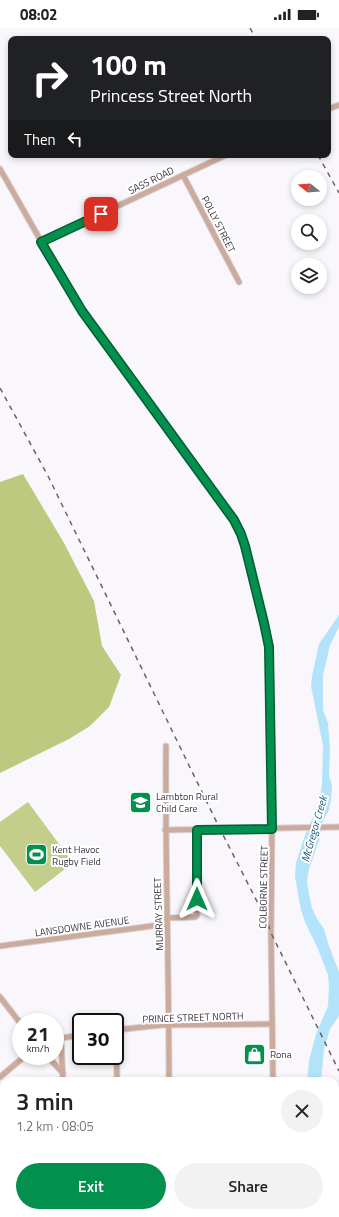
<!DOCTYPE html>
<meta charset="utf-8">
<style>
:root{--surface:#fff;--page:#f2f2f2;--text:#222;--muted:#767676;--accent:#03904e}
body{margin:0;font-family:"Titillium Web",sans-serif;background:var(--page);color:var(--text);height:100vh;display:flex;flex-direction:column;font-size:15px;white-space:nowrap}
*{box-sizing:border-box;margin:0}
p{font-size:13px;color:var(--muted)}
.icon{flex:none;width:22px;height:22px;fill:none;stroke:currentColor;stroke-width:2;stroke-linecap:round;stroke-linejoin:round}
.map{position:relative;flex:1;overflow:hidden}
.side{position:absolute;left:0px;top:1049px;width:339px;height:140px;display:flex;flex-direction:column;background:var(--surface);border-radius:12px 12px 0 0;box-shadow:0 2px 6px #0003}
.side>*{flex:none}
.top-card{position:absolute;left:8px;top:8px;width:323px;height:122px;border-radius:8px;box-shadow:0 2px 6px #0003;background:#202124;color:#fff;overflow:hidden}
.needle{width:26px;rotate:287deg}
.buttons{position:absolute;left:291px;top:142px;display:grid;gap:8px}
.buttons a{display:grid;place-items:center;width:36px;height:36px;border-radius:50%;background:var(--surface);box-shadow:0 2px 6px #0003;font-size:20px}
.speed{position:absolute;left:12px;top:985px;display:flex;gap:8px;font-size:20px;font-weight:700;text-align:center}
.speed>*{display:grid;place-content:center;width:52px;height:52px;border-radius:50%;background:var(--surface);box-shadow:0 2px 6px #0003;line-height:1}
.speed small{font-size:10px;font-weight:400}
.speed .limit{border:2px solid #111;border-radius:6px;background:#fff;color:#111}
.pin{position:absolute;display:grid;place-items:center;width:34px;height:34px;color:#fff;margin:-17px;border-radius:8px;box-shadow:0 2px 6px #0006}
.me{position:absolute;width:44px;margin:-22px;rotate:0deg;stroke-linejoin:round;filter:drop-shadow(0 0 3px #0008)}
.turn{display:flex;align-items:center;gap:14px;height:84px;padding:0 16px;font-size:18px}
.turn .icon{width:52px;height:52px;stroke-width:2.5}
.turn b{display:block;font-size:28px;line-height:34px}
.then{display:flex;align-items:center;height:38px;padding:0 16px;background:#0003;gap:8px;font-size:15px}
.round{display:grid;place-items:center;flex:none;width:42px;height:42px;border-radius:21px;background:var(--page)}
.headline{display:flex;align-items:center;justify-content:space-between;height:68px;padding:0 16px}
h1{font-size:24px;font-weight:600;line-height:30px}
.cta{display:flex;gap:8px;margin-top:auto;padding:8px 16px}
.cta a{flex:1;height:46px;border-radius:24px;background:var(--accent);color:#fff;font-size:16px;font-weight:600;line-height:46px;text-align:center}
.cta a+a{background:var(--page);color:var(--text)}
.status{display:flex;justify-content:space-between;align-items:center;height:28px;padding:0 20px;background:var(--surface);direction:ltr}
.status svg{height:11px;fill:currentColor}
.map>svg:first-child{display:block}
</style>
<div class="status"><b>08:02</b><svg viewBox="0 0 49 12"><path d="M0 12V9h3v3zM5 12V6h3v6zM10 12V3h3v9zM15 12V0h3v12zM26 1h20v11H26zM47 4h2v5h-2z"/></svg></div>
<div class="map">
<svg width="339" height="1189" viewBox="0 0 339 1189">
<rect width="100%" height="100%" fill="#faf7fc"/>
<polygon fill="#c3ce8a" points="28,774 73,835 35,864 0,818 0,794"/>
<polygon fill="#bdc97e" points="23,446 64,515 94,573 102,618 121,647 109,679 90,698 69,711 0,745 0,454"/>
<polygon fill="#b3e3fb" points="339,587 339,599 330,617 323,647 323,682 328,695 330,722 329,747 332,757 331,772 329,782 322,795 320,802 322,804 309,841 307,853 308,861 312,880 316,889 324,901 329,918 339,944 339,988 330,1001 324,1021 321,1053 307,1053 309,1033 316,1006 328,978 329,959 328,947 318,921 305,894 301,882 295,849 296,835 305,807 319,776 322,756 323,718 311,658 312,648 319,616"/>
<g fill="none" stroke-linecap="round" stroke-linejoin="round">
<defs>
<g id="minor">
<polyline points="328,81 339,77"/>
<polyline points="0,141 58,243 83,283 234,492 241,506 247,526 265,595 269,619 272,801 271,905 273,1053"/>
<polyline points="183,147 239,254"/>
<polyline points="41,214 226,127"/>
<path d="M166,718C165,829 169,941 169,1053"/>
<polyline points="165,802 339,799"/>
<polyline points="166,890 195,889 197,887 197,802"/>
<polyline points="0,918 167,896"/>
<polyline points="0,969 21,996"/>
<polyline points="116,1001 117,1053"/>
<polyline points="115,1002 163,997 272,996"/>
<polyline points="61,1010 63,1053"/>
<polyline points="55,1011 81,1007"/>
<polyline points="47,1028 63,1045"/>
<polyline points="0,1049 25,1028"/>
<polyline points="0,1088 4,1088"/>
<polyline points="335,1146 339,1146"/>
<polyline points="0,1148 4,1148"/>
<polyline points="65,1185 65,1189"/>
<polyline points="172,1185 172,1189"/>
<polyline points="275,1185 275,1189"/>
</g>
</defs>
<use href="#minor" stroke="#d8d4da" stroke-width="7"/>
<use href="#minor" stroke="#ccab9c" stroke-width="5"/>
<g stroke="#66616a" stroke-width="1.5" stroke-dasharray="5 5" stroke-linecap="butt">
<polyline points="250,0 256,11"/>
<polyline points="318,127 339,165"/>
<polyline points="0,360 48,448 219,799 267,893 271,905 339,1043"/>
</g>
</g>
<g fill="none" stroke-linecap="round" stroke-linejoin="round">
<defs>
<polyline id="route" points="101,186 41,214 82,283 234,492 241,506 245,518 264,595 269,619 272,801 197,802 197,871"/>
</defs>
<use href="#route" stroke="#025e33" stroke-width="10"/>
<use href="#route" stroke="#03904e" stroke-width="7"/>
</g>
<defs>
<symbol id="school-square" viewBox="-11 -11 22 22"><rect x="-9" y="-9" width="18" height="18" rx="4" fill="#03904e" stroke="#fff"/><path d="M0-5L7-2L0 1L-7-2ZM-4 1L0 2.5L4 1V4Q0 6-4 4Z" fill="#fff"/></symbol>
<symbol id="stadium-square" viewBox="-11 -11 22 22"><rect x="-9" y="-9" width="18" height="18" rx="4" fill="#03904e" stroke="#fff"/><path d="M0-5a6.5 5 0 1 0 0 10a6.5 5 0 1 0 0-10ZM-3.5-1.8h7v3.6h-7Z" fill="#fff"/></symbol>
<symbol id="shop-square" viewBox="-11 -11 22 22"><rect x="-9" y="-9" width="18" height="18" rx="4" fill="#03904e" stroke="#fff"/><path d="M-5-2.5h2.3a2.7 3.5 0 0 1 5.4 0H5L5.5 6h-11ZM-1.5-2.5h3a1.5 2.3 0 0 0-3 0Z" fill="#fff"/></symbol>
</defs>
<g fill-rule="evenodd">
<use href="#school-square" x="128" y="762" width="25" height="25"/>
<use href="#stadium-square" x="24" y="814" width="25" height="25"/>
<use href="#shop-square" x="242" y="1014" width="25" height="25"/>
</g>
<g text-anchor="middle" stroke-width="4" stroke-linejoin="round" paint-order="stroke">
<g font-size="10" fill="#3b353f" stroke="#fff">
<text transform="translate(151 152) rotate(-26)" y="4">SASS ROAD</text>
<text transform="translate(219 196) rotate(63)" y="4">POLLY STREET</text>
<text transform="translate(263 859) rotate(-89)" y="4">COLBORNE STREET</text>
<text transform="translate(158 886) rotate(-92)" y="4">MURRAY STREET</text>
<text transform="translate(82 898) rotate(-8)" y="4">LANSDOWNE AVENUE</text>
<text transform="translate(193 989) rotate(-2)" y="4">PRINCE STREET NORTH</text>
</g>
<g font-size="10" fill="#3b353f" stroke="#fff" text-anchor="start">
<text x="156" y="772">Lambton Rural<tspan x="156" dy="12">Child Care</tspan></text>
<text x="52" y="825">Kent Havoc<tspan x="52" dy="12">Rugby Field</tspan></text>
<text x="270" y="1030">Rona</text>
</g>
<g font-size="11" font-style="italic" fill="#175a75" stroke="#fff">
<text transform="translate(314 801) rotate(-74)" y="4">McGregor Creek</text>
</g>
</g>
</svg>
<div class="buttons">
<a><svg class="needle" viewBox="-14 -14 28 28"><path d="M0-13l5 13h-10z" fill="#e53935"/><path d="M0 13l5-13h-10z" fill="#767676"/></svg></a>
<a><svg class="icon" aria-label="search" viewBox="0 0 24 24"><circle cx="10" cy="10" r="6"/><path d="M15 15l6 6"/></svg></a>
<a><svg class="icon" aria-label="layers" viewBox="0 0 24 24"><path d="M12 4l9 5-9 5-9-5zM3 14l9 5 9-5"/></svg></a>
</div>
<div class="speed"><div>21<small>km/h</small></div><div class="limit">30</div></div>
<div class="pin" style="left:101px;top:186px;background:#d93025"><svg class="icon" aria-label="arrive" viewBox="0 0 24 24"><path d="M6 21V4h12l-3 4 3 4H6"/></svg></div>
<svg class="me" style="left:197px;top:871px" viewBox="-20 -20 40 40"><path d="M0-17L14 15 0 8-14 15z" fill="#03904e" stroke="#fff" stroke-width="4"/></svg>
<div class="top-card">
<div class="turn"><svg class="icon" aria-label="right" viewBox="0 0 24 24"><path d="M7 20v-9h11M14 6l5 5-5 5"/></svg><div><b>100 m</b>Princess Street North</div></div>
<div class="then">Then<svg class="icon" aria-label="left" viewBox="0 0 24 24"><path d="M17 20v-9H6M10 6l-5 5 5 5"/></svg></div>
</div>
<section class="side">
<div class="headline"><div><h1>3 min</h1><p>1.2 km · 08:05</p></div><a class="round"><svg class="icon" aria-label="close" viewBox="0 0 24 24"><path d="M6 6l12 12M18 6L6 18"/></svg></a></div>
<div class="cta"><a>Exit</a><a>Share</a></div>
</section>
</div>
